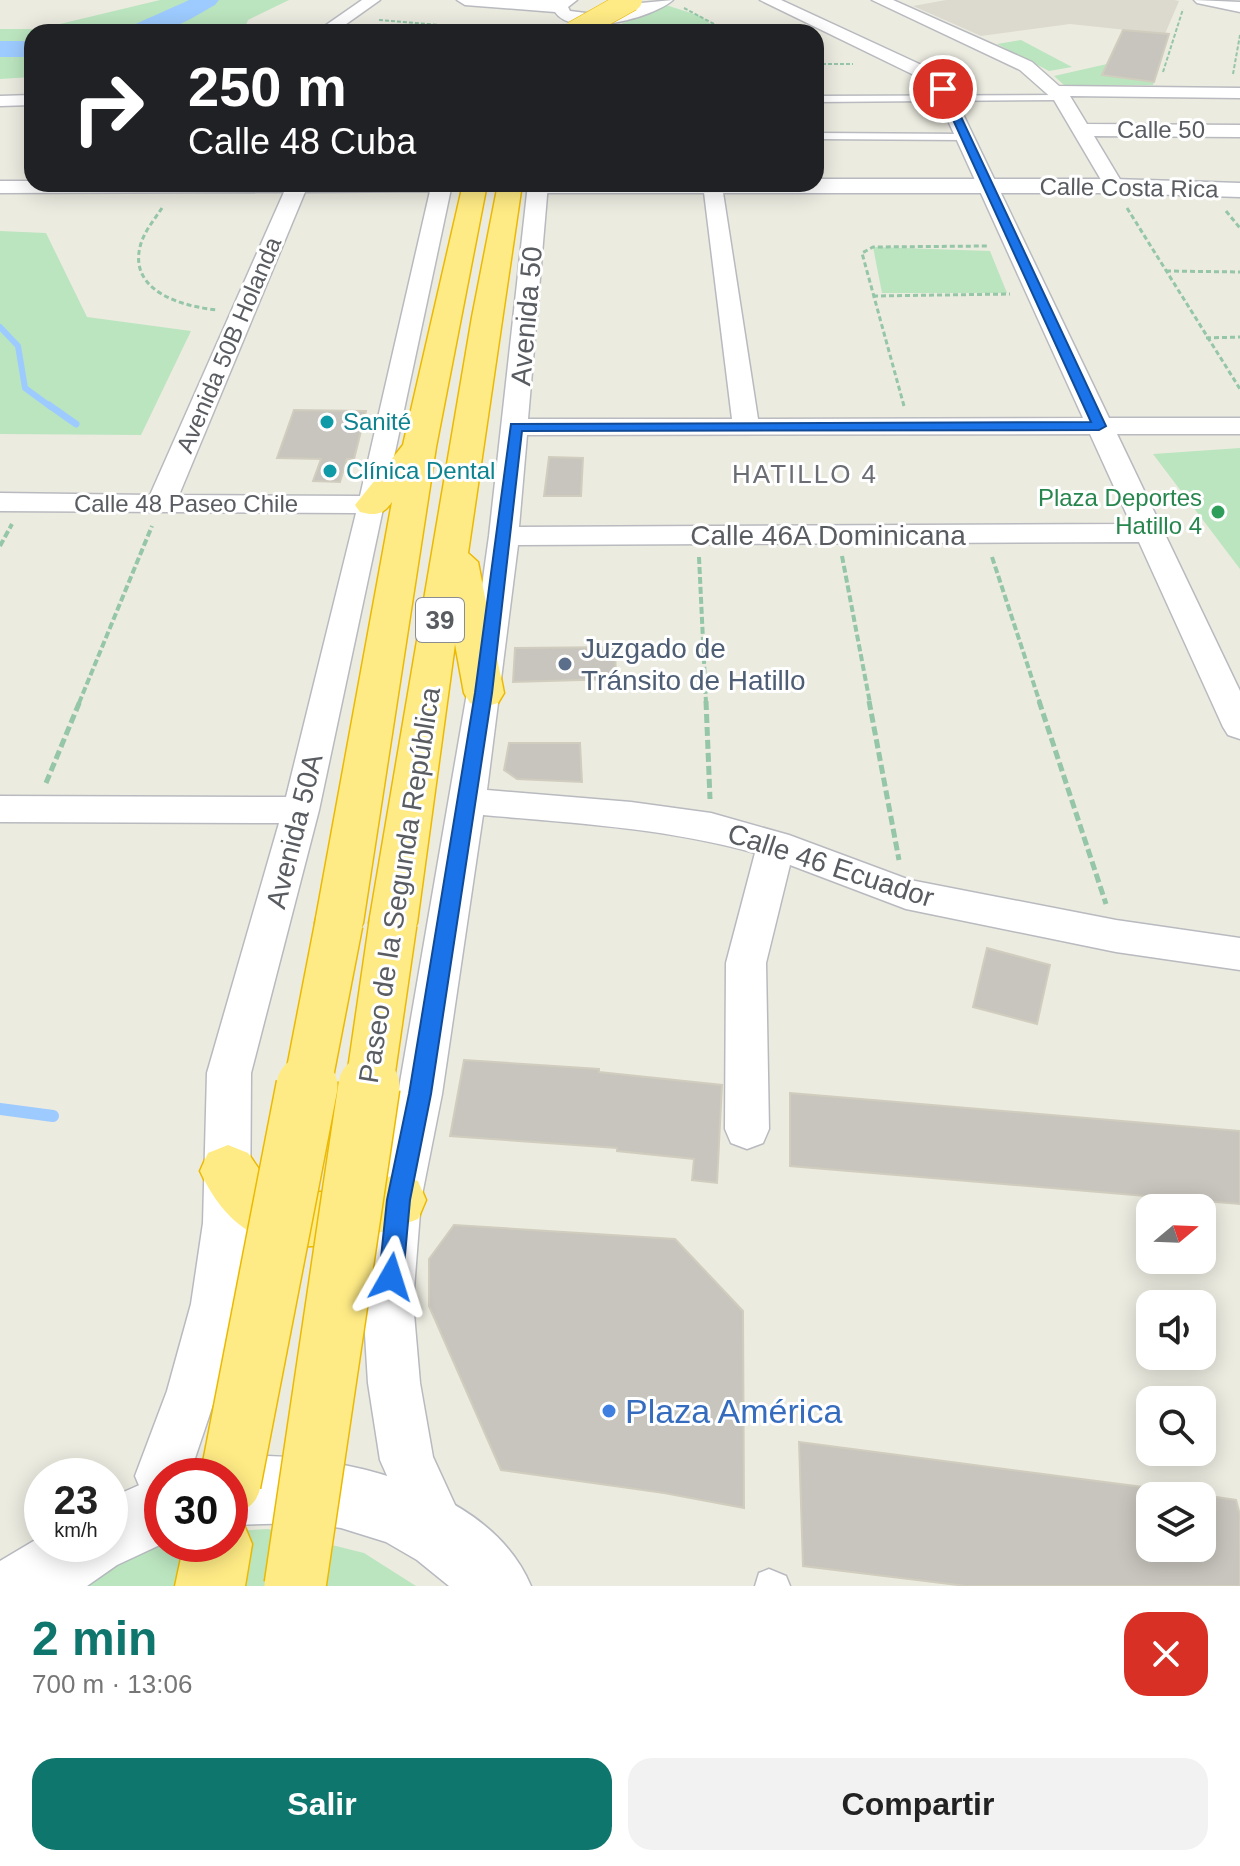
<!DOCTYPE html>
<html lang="es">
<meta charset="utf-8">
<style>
:root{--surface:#fff;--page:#f2f2f2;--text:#222;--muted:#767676;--accent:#0f766e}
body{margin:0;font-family:Arial,sans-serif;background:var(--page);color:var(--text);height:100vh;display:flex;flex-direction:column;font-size:30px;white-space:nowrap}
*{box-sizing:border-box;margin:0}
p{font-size:26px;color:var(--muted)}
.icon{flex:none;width:44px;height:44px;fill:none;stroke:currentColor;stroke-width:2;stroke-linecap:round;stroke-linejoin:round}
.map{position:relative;height:1586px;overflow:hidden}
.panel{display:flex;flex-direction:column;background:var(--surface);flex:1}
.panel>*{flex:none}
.guide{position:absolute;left:24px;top:24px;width:800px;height:168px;border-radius:24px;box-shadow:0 4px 20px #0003;background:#202124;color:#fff;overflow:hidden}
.needle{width:52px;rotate:71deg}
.buttons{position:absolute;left:1136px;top:1194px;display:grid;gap:16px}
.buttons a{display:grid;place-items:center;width:80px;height:80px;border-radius:16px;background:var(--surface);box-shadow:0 4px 20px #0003;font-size:40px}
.speed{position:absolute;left:24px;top:1458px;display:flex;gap:16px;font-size:40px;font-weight:700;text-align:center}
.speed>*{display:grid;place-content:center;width:104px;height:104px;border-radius:50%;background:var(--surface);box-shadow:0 4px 20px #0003;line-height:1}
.speed small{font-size:20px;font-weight:400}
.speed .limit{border:12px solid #d22;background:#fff;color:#111}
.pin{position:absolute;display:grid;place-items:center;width:68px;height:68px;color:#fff;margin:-34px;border:4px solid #fff;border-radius:50%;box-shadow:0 2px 8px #0007}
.me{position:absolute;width:88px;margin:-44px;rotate:6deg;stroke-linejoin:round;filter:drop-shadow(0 0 6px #0008)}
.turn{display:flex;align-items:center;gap:28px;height:168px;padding:0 32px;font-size:36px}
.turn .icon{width:104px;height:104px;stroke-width:2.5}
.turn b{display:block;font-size:56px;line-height:68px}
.round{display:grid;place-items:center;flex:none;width:84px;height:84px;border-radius:24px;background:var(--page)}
.headline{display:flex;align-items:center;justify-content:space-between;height:136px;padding:0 32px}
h1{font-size:48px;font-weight:700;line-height:60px;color:var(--accent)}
.action{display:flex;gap:16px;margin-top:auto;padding:16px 32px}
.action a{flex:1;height:92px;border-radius:24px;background:var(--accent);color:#fff;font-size:32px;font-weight:700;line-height:92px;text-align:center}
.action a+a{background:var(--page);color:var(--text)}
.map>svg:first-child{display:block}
</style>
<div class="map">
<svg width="1240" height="1586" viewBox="0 0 1240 1586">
<rect width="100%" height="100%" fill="#ecebe0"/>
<polygon fill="#dcdace" points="946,0 1174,0 1179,1 1165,34 1070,24 981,36 913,6"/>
<g fill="#bbe5bf">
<polygon points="160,0 289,0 248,20 243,32 32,32 32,77 0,79 0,29 39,29"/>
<polygon points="663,4 700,16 719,30 652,32 617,26"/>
<polygon points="1021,40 1072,67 1049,71 997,44"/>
<polygon points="1107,64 1154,82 1153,85 1064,85 1054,76"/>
<polygon points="0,231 46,233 87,317 191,331 141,435 0,434"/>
<polygon points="873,247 990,251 1007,293 882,293"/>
<polygon points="1240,448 1240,569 1153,454"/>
<polygon points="268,1529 364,1553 416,1586 60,1586 162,1544 230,1544 230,1531"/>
</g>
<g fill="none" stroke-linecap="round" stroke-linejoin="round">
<polyline stroke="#9dcbff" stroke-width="6" points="0,327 18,346 25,388 51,407"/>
<polyline stroke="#9dcbff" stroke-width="7" points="49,405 76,424"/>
<polyline stroke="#9dcbff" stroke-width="12" points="0,1109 53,1116"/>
<g fill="#9dcbff" fill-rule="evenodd">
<path d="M189,0H219L215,5C175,28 170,32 122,32C126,27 177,6 189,0Z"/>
<rect x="0" y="41" width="32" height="16"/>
</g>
</g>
<g fill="#c7c5bd" stroke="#d1cdbe" stroke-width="2">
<polygon points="1123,30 1169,34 1154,82 1102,75"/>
<polygon points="294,410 366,411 354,459 347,459 340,482 313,481 321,459 277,458"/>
<polygon points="549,457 583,458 581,496 544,496"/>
<polygon points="615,647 616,679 513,682 515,648"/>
<polygon points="509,743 580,743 582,782 517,779 504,770"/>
<polygon points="987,948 1050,965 1037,1024 973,1007"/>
<polygon points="464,1060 599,1069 599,1072 722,1085 717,1183 692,1180 694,1159 617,1151 617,1148 450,1136"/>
<polygon points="790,1093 1240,1131 1240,1204 790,1166"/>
<polygon points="454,1225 675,1239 743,1311 744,1508 664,1493 501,1470 429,1306 429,1259"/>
<polygon points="799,1442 1150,1488 1150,1548 1202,1548 1202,1495 1236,1500 1240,1515 1240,1586 966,1586 803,1566"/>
</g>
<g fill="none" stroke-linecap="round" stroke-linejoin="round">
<defs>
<g id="lane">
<polygon points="1064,95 1061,100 816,102 816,96"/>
<polygon points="816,133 965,134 970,137 965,140 816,139"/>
<polygon points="769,1569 786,1576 790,1586 755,1586 759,1573"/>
</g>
<g id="street">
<polygon points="362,0 380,0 335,32 316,32"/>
<path d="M457,0H577L568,7L570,11L602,15L624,10L627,7L619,0H637L641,3L673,0C653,18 573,39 555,12L465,5Z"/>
<path d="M760,0H781L928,68L949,85L1109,418H1240V434H1117L1240,691V739L1228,735L1223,727L1139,542L518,545L487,790L631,802L711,813L789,835L910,880L1116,920L1240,938V970L1116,952L906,909L790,865L766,963L769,1129L763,1143L747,1149L731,1143L725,1129L726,963L755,853C666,828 574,823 483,815L442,1094L421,1200L413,1302L420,1383L433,1457L467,1531L458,1550L439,1559L420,1550L380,1460L368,1383L363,1302L375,1200L398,1094L467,693L489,536L528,184H548L528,419H732L703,184L722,186L758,419L1083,418L935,92L916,76ZM1090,434L1131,524L519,527L527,435Z"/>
<polygon points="872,0 893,0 1032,62 1059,86 1240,88 1240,98 1070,96 1087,124 1240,125 1240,137 1094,136 1124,186 1121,190 1107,190 1054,100 1020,70"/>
<polygon points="1194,0 1240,2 1240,12 1197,3"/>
<polygon points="32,95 32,105 0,106 0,96"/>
<path d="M0,181H32V184H452L319,810L251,1073L250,1223L245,1275L227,1363L189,1476H162V1503L143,1495L135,1476L167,1391L191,1304L203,1223L207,1073L279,823L0,822V796L286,797L356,513L0,511V493L150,495L284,192L0,193ZM430,191L360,496L179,495L305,192Z"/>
</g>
<g id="secondary">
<polygon points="816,179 1114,179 1240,183 1240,197 1114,193 538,193 529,191 526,186 816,184"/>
<path d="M267,1456C359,1459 492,1493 531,1586H449L417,1560L386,1542L341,1528L304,1523L230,1525V1476H204L207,1469L230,1459Z"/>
<polygon points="162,1475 165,1476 162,1476 162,1544 117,1565 87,1586 0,1586 0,1561 42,1536 42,1544 110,1544 110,1498"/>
</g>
<g id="highway">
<path d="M463,184H487L436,447L363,923L356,936L339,942L322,936L315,923L392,502C383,515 375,516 360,512L355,505L403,445Z"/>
<polygon points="498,184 522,184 468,553 478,562 504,693 498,703 484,707 470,703 464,693 455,644 417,923 410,936 393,942 376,936 369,923 472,317"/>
<path d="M228,1145L248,1153L263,1175L283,1190L300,1193L341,1191L398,1174L418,1181L426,1200L418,1219C333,1252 246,1273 200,1171L208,1153Z"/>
<polygon points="230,1515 242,1520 252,1544 245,1586 175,1586 184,1544 230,1544"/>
</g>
</defs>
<use href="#lane" stroke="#b8babf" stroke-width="3"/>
<use href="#street" stroke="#b8babf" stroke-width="3"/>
<use href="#secondary" stroke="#b6b9bf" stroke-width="3"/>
<use href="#highway" stroke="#ecb900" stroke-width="3"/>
<g stroke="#94c6a7" stroke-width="2" stroke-dasharray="4 2" stroke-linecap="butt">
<polyline points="684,8 729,32"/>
<polyline points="379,20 513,31"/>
<polyline points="816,64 853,64"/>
<polyline points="1163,72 1183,9"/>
<polyline points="1233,74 1240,35"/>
</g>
<g stroke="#94c6a7" stroke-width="3" stroke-dasharray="5 3" stroke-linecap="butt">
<path d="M162,208C154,220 143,233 140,247C129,292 184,307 218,310"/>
<polyline points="1127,208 1240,389"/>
<polyline points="1226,211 1240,228"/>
<polyline points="1166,271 1240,272"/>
<polyline points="873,296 1010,294"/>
<polyline points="1206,338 1240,337"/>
<polyline points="904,406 862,253 873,247 988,246"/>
</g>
<g stroke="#94c6a7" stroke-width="4" stroke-dasharray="7 3" stroke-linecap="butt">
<polyline points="0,546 12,524"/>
<polyline points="842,556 870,703"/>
<polyline points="699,557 706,703"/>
<polyline points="992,557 1040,703"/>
<polyline points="79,703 152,526"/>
</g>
<g stroke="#94c6a7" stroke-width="5" stroke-dasharray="9 4" stroke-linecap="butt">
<polyline points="706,701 710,799"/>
<polyline points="869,701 899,860"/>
<polyline points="1039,701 1106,904"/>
<polyline points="46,783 80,701"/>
</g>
<use href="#lane" fill="#fff" fill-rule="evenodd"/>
<use href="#street" fill="#fff" fill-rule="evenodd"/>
<use href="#secondary" fill="#fff" fill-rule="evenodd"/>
<use href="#highway" fill="#ffeb85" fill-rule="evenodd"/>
<defs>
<polyline id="highway-bridge-far2" points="574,32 631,0"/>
<g id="highway-bridge-far1">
<polyline points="307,1088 339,923"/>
<polyline points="369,1088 393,923"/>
</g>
<g id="highway-bridge">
<polyline points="230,1483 307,1086"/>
<polyline points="295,1586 369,1086"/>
</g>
</defs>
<use href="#highway-bridge-far2" stroke="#ecb900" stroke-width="23" stroke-linecap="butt"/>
<use href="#highway-bridge-far1" stroke="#ecb900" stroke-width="50" stroke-linecap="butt"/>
<use href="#highway-bridge" stroke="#ecb900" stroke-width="64" stroke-linecap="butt"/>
<use href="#highway-bridge-far2" stroke="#ffeb85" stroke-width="22"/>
<use href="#highway-bridge-far1" stroke="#ffeb85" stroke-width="47"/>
<use href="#highway-bridge" stroke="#ffeb85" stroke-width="61"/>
</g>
<polygon fill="#1a73e8" stroke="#114b97" stroke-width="2" points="943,87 948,89 1106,426 1099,430 522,431 492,693 431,1094 410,1200 403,1277 399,1285 391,1288 382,1285 379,1277 387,1200 409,1094 475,693 511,424 1091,422 939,89"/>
<g fill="#0f9aa8" stroke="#fff" stroke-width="3">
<circle cx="327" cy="422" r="8"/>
<circle cx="330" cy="471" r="8"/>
</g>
<circle fill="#2e9e5b" stroke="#fff" stroke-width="3" cx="1218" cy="512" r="8"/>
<circle fill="#5c6f8a" stroke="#fff" stroke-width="3" cx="565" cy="664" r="8"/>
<circle fill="#3f7fe0" stroke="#fff" stroke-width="3" cx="609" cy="1411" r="8"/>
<g text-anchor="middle" stroke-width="6" stroke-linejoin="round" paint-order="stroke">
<g font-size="24" fill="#595c61" stroke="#fff">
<text x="1161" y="138">Calle 50</text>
<text transform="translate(1129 188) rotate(1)" y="8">Calle Costa Rica</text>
<text transform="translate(229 345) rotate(-67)" y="8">Avenida 50B Holanda</text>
<text x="186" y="512">Calle 48 Paseo Chile</text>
</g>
<g font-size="24" fill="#0d838f" stroke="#fff" text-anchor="start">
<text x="343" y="430">Sanité</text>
<text x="346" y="479">Clínica Dental</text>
</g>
<g font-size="24" fill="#27864d" stroke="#fff" text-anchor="end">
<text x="1202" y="506">Plaza Deportes<tspan x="1202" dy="28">Hatillo 4</tspan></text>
</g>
<g font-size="26" letter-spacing="2" fill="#6a6e74" stroke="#fff">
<text x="805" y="483">HATILLO 4</text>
</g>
<rect fill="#fff" stroke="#8b8d90" stroke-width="2" x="416" y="598" width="48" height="44" rx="6"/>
<g font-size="26" font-weight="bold" fill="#595c61">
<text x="440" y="629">39</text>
</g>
<g font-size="28" fill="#595c61" stroke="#fff">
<text transform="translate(526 316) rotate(-85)" y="10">Avenida 50</text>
<text x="828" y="545">Calle 46A Dominicana</text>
<text transform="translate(294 831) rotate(-76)" y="10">Avenida 50A</text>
<text transform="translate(831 865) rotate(18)" y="10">Calle 46 Ecuador</text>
<text transform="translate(399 885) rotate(-81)" y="10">Paseo de la Segunda República</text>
</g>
<g font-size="28" fill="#4e5e75" stroke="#fff" text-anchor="start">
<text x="581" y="658">Juzgado de<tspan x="581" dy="32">Tránsito de Hatillo</tspan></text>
</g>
<g font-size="34" fill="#366cbe" stroke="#fff" text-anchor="start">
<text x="625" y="1423">Plaza América</text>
</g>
</g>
</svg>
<div class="buttons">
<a><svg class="needle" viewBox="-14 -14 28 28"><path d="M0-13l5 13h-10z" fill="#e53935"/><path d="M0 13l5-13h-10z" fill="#767676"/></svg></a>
<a><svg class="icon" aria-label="sound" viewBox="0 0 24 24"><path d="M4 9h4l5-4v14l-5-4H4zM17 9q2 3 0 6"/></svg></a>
<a><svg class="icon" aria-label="search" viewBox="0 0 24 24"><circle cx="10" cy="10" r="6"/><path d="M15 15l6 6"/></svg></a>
<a><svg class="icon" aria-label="layers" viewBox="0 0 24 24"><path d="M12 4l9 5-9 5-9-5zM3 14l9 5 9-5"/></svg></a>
</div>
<div class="speed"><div>23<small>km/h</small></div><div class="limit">30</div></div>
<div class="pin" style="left:943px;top:89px;background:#d93025"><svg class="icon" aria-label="arrive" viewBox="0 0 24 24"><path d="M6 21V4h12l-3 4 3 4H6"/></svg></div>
<svg class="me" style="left:391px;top:1277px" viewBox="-20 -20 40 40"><path d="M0-17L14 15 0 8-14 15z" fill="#1a73e8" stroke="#fff" stroke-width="4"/></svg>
<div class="guide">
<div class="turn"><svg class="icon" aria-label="right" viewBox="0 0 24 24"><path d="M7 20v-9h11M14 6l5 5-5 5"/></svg><div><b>250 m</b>Calle 48 Cuba</div></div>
</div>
</div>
<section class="panel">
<div class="headline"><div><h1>2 min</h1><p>700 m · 13:06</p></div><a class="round" style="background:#d93025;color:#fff"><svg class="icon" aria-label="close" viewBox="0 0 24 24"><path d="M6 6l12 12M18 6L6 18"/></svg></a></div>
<div class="action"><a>Salir</a><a>Compartir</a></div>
</section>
